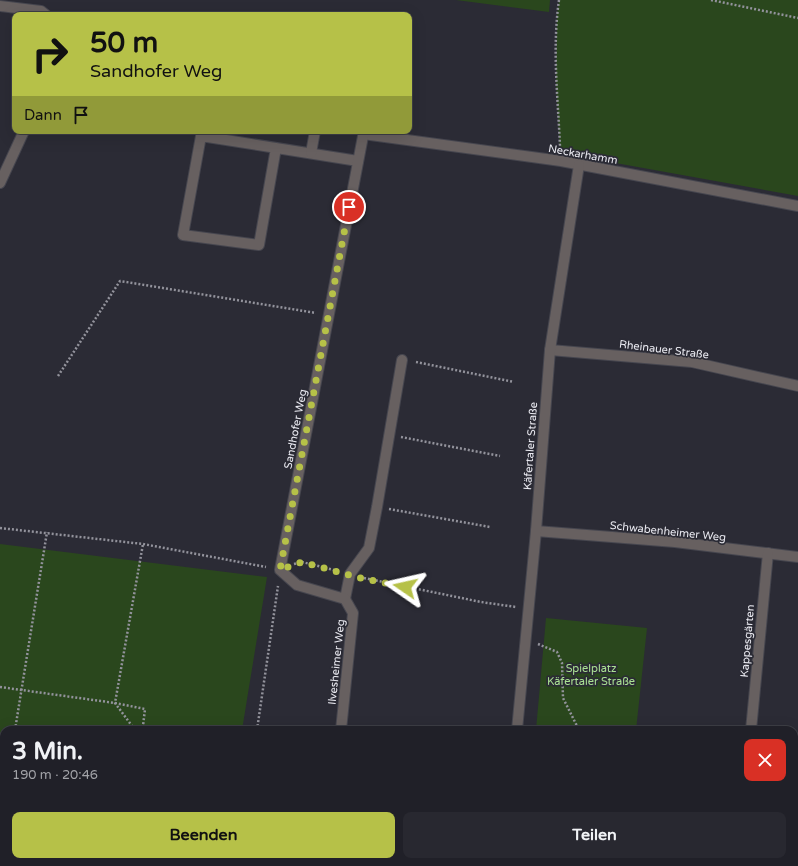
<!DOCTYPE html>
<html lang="de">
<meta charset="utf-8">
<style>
:root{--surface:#202028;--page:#282830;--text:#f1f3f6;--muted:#a2a3a8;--line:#3d3e45;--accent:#b6c148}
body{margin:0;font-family:"Varela Round",sans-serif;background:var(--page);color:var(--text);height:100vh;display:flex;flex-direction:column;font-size:15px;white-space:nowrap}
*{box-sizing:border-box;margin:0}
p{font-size:13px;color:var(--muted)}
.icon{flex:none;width:22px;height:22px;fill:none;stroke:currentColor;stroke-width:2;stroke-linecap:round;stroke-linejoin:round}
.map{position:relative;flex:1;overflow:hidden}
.side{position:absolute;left:0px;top:726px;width:798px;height:140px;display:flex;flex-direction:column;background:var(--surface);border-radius:12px 12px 0 0;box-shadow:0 4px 16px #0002,0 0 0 1px var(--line)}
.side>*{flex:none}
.banner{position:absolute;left:12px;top:12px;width:400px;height:122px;border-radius:8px;box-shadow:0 4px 16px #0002,0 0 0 1px var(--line);background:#b6c148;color:#111;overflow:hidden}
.pin{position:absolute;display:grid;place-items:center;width:34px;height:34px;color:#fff;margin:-17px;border:2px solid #fff;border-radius:50%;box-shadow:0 1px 4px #0007}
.me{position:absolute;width:44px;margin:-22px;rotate:281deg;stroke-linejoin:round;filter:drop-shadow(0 0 3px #0008)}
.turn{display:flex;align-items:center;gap:14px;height:84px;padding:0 12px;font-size:18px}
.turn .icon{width:52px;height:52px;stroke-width:2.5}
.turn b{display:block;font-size:28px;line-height:34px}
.then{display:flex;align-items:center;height:38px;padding:0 12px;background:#0003;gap:8px;font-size:15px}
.round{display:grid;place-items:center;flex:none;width:42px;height:42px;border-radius:8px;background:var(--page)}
.head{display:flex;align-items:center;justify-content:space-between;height:68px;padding:0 12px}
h1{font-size:24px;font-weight:800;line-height:30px}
.button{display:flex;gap:8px;margin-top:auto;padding:8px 12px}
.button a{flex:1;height:46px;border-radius:8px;background:var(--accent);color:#111;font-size:16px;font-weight:800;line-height:46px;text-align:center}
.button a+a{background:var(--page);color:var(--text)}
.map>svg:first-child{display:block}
</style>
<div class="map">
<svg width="798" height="866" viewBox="0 0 798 866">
<rect width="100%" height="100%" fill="#2b2b35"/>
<g fill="#2a471d">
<polygon points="456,0 550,0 549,12"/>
<polygon points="559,0 798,0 798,196 560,153 556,83 557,15"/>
<polygon points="0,544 267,577 242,730 4,730 4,841 0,841"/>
<polygon points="546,618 647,628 636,730 536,730"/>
</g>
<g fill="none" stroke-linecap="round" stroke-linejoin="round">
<defs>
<g id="minor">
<polyline points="0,6 41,11 46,15"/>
<polyline points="363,134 561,161 798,206"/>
<polyline points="276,148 259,245 183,235 201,136 358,161"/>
<polyline points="311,153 315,131"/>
<polyline points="0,183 24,131"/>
<polyline points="550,350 692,362 798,386"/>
<polyline points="536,531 675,542 798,557"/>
<polyline points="345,599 350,574 369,548 377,507 402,360"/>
<polyline points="341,730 353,613 345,599 297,585 280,570 364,131"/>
<polyline points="517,730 536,531 550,350 579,165"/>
<polyline points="751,730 768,553"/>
<polyline points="0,861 4,861"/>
<polyline points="43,862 169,866"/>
<polyline points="505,866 506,862"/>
<polyline points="738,866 738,862"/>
</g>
</defs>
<use href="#minor" stroke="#46464f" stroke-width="12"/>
<g stroke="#93939c" stroke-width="2.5" stroke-dasharray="2 2" stroke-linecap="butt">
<path d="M559,0C552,49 558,98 560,147"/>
<polyline points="711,0 798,18"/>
<polyline points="416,362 514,382"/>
<polyline points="58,376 120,281 316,313"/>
<polyline points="401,437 500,456"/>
<polyline points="389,509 490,527"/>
<polyline points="0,528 143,544 266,567"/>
<polyline points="294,564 302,562 338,571"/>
<polyline points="364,578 481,602 516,607"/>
<polyline points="538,644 557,652 562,663 563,698 579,730"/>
<polyline points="0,687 115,703 145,709 143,726 157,730"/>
<polyline points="15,730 47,532"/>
<polyline points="135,730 115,703 143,544"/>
<polyline points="257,730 278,586"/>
<polyline points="0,827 4,802"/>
<polyline points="237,866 238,862"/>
<polyline points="603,866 604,862"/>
</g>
<use href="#minor" stroke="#676060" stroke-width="10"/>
</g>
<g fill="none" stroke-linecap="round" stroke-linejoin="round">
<polyline stroke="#b6c148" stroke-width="7" stroke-dasharray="0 12.6" points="349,207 280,570 302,562 360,578 405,587"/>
</g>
<g text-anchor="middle" stroke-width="3.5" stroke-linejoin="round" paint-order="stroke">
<g font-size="11" fill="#ebebf2" stroke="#2b2b35">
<text transform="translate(583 154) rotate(10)" y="4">Neckarhamm</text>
<text transform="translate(664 349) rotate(7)" y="4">Rheinauer Straße</text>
<text transform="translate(295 429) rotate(-79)" y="4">Sandhofer Weg</text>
<text transform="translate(530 446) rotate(-86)" y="4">Käfertaler Straße</text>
<text transform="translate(668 531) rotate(6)" y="4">Schwabenheimer Weg</text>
<text transform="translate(747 641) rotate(-85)" y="4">Kappesgärten</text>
<text transform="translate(336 662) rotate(-84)" y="4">Ilvesheimer Weg</text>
</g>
<g font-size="11" fill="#aae193" stroke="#2b2b35">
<text x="591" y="672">Spielplatz<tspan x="591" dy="13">Käfertaler Straße</tspan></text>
</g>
</g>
</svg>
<div class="pin" style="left:349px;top:207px;background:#d93025"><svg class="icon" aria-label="arrive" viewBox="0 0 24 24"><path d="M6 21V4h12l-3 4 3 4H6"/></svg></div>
<svg class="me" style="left:405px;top:587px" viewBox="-20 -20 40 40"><path d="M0-17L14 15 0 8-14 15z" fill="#b6c148" stroke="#fff" stroke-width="4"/></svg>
<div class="banner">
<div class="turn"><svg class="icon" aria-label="right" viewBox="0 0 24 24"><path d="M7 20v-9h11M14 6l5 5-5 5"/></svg><div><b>50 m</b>Sandhofer Weg</div></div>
<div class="then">Dann<svg class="icon" aria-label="arrive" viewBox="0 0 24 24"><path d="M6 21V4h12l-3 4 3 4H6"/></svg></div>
</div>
<section class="side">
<div class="head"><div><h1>3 Min.</h1><p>190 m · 20:46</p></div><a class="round" style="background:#d93025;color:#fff"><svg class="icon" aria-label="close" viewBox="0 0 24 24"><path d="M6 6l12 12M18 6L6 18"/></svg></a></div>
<div class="button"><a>Beenden</a><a>Teilen</a></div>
</section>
</div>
